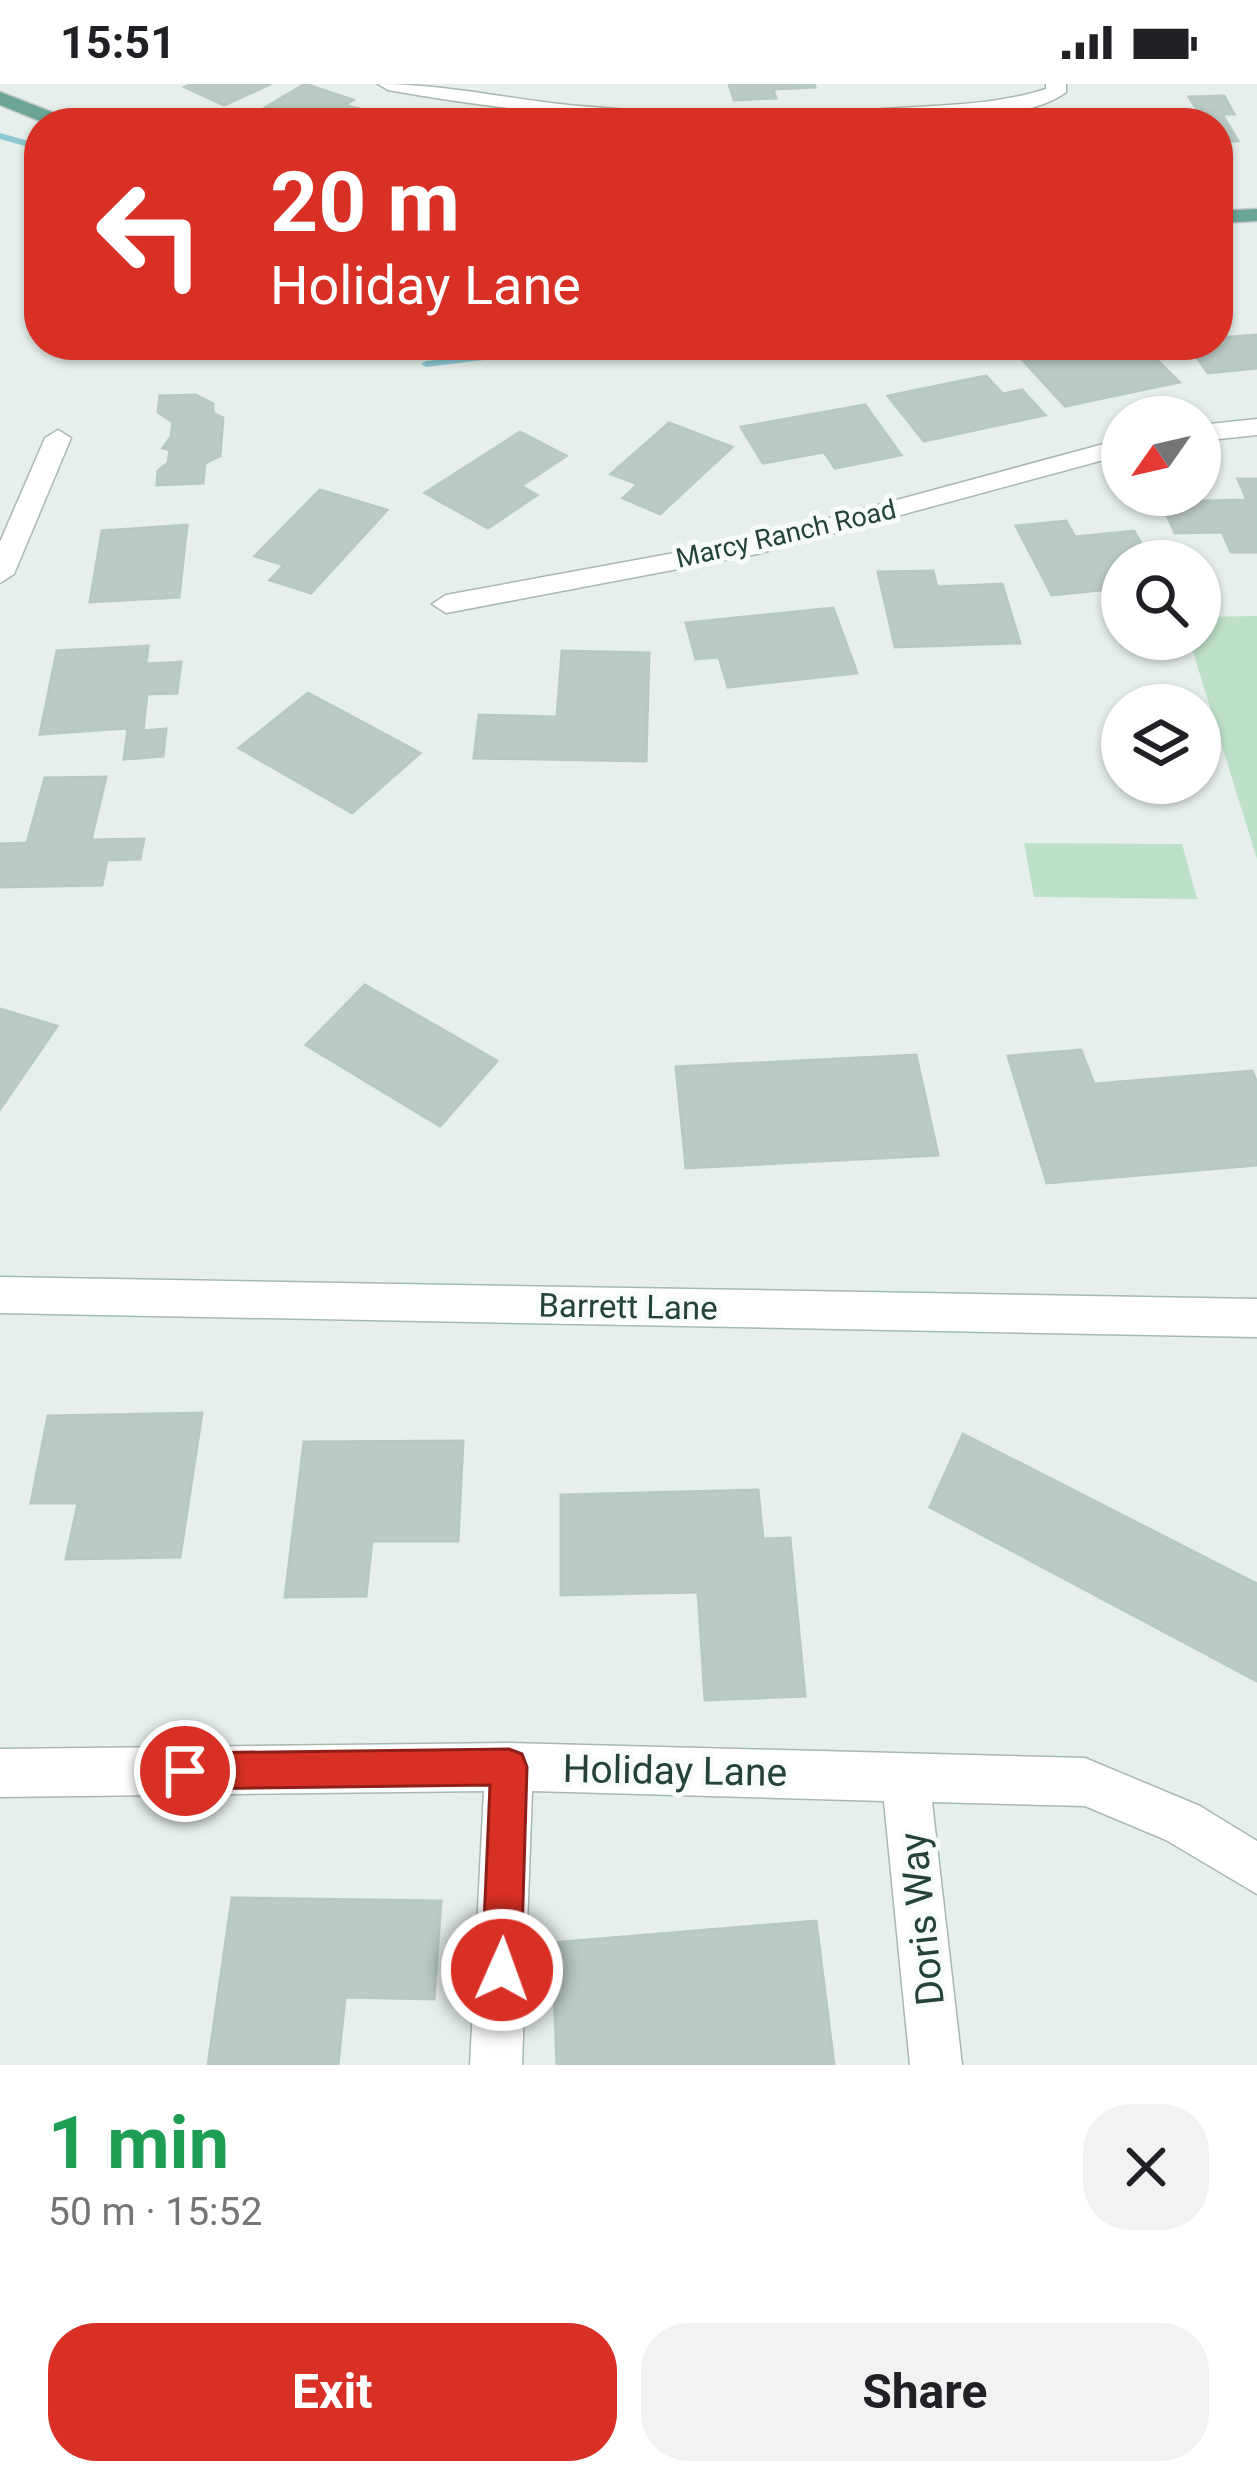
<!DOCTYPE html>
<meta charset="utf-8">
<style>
:root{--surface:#fff;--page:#f2f2f2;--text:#202124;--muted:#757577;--accent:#d93025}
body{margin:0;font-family:Roboto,sans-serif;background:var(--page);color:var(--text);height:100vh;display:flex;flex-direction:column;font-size:45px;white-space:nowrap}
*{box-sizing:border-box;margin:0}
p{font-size:39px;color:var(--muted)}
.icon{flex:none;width:66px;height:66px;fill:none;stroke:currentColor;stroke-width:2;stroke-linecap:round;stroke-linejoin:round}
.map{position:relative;height:1981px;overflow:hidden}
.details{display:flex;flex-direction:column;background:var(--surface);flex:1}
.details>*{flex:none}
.hud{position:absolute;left:24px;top:24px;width:1209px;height:252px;border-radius:48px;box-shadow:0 3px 9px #0004;background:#d93025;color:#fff;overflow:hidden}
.needle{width:78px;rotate:236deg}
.controls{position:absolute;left:1101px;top:312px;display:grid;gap:24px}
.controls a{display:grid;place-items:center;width:120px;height:120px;border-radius:50%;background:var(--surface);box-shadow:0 3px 9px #0004;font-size:60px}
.pin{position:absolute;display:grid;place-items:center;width:102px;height:102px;color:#fff;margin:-51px;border:6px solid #fff;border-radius:50%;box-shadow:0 3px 12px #0007}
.me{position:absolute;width:132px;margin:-66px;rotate:2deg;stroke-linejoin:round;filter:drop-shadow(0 0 9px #0008)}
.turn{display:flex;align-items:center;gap:42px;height:252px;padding:0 48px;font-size:54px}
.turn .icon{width:156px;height:156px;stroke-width:2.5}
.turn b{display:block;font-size:84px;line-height:102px}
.round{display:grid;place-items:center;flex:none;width:126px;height:126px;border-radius:48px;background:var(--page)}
.head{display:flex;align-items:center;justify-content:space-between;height:204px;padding:0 48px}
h1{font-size:72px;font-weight:700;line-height:90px;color:#1e9e55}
.primary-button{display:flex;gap:24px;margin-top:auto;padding:24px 48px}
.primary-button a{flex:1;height:138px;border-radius:48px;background:var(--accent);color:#fff;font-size:48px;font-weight:700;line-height:138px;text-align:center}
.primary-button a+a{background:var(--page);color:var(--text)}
.status{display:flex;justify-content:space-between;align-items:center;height:84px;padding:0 60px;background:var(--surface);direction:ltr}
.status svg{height:33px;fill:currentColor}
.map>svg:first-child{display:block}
</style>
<div class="status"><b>15:51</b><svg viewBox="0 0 49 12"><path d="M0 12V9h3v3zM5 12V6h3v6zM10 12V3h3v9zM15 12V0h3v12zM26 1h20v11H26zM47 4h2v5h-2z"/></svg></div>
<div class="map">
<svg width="1257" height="1981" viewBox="0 0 1257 1981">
<rect width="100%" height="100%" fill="#e6efeb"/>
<g fill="#bfe0c8">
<polygon points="1257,532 1257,775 1189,555 1200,555 1200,533"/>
<polygon points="1024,759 1182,760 1197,815 1034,813"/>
</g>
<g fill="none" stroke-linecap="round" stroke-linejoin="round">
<g fill="#8ec9d4" fill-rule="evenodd">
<polygon points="0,49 39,60 39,66 0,55"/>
<polygon points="559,261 588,261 583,264 426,283 421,280 426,277"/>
</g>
</g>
<g fill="#bbcac4" stroke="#b8c9c2" stroke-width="3">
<polygon points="192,0 271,0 224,21 185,3"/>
<polygon points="305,0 353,16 344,21 360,25 337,39 297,39 274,31 281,28 266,23"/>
<polygon points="729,0 814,0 815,3 773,5 776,14 734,16"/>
<polygon points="1224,12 1234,30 1222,30 1238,57 1218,58 1218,39 1140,39 1134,29 1198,27 1189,13"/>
<polygon points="394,27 442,39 378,39"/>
<polygon points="1257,251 1257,284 1208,289 1188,261 1218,261 1218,254"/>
<polygon points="1079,261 1142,261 1179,298 1065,322 1020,273"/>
<polygon points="986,292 1003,310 1022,306 1045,331 924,357 888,312"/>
<polygon points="196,311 213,320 213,329 223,334 220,372 205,379 203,399 157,401 158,387 168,379 170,366 163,364 171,353 173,338 158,328 160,312"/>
<polygon points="865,321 901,371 835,384 824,368 763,379 741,343"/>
<polygon points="669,339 732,363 660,430 623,414 638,400 611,390"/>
<polygon points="520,348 566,372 521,402 537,411 488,444 425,409"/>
<polygon points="1238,395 1257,395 1257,468 1231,468 1222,448 1175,449 1161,418 1247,416"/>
<polygon points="320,406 387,426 311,509 270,496 284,481 255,472"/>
<polygon points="1066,437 1075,453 1134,447 1151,477 1122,477 1122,504 1052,511 1016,442"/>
<polygon points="187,441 179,513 90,518 102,447"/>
<polygon points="933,487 937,503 1002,500 1020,559 895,563 878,488"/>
<polygon points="833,524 857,589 728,603 719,573 696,575 686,539"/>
<polygon points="148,562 146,580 181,578 177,609 147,610 143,647 166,645 163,672 124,675 128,644 40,650 57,567"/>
<polygon points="562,567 649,569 646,677 474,674 479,631 557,633"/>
<polygon points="308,609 420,669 352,729 239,664"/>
<polygon points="106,693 91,756 144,755 140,775 107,776 102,801 0,803 0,760 27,759 45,694"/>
<polygon points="365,901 497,977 440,1042 306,961"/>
<polygon points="0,925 57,942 0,1025"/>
<polygon points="1081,966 1094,1000 1252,987 1257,999 1257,1081 1047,1099 1008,972"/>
<polygon points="916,971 938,1071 686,1084 676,983"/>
<polygon points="202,1329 180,1473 66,1475 78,1419 31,1419 48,1332"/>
<polygon points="963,1350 1257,1500 1257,1597 930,1423"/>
<polygon points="463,1357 458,1457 372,1457 366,1512 285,1513 304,1358"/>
<polygon points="758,1406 763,1455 790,1454 805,1612 705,1616 698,1508 561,1511 561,1411"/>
<polygon points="232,1814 441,1817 434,1915 345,1913 338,1981 208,1981"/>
<polygon points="816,1837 834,1981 557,1981 552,1859"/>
</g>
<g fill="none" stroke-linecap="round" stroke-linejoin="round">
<defs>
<g id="street">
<path d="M378,0C446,0 512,16 579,22C686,32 794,31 901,24C950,21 999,20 1046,5V0H1066V8C1032,34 966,32 924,34C744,46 566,38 388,6Z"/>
<polygon points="1257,335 1257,351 1200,357 1200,341"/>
<polygon points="58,346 71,354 14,490 0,499 0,458 45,354"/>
<polygon points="1122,355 1122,371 757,470 446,529 432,520 446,511 756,454"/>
<polygon points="509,1659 1085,1674 1200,1722 1257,1757 1257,1810 1166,1756 1085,1722 932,1718 962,1981 910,1981 884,1717 532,1707 522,1981 470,1981 484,1707 0,1713 0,1665"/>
</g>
<polygon id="secondary" points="0,1193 1257,1215 1257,1253 0,1229"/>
<g id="primary">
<polygon points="0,8 70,35 73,39 45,39 0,21"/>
<polygon points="1257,125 1257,137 1218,139 1218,127"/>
</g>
</defs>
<use href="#street" stroke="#a8b8b2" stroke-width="3"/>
<use href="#secondary" stroke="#a4bbb3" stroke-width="3"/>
<use href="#primary" stroke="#c2cac8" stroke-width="3"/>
<use href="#street" fill="#fff" fill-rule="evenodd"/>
<use href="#secondary" fill="#fff" fill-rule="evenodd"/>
<use href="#primary" fill="#6aa596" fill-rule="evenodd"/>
</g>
<polygon fill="#d93025" stroke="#8d1f18" stroke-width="3" points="509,1665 522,1670 527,1683 521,1886 515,1900 502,1906 488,1900 482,1886 490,1701 185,1705 172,1700 167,1687 172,1674 185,1669"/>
<g text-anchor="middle" stroke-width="10" stroke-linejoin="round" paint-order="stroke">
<g font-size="27" fill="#24423a" stroke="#f7fbf9">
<text transform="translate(786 450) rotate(-13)" y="9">Marcy Ranch Road</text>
</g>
<g font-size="33" fill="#24423a" stroke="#f7fbf9">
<text transform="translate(628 1222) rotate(1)" y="12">Barrett Lane</text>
</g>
<g font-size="39" fill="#24423a" stroke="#f7fbf9">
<text transform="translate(675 1686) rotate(1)" y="14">Holiday Lane</text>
<text transform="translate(921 1835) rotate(-96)" y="14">Doris Way</text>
</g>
</g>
</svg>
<div class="controls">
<a><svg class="needle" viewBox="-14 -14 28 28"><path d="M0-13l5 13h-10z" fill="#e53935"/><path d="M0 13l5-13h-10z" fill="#757577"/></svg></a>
<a><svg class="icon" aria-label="search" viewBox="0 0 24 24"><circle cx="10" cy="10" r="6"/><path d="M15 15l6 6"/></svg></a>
<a><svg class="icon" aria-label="layers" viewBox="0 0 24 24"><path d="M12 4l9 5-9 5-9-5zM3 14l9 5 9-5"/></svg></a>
</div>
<div class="pin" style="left:185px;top:1687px;background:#d93025"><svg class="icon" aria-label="arrive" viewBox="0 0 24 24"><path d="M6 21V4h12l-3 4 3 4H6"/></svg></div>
<svg class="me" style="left:502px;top:1886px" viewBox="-20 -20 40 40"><circle r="17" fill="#d93025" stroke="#fff" stroke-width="3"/><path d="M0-11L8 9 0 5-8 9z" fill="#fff"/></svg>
<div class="hud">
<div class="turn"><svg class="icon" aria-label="left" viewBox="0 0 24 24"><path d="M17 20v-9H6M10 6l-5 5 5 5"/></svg><div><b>20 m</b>Holiday Lane</div></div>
</div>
</div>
<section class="details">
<div class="head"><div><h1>1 min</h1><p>50 m · 15:52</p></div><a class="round"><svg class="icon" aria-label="close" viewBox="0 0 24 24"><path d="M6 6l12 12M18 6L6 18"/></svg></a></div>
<div class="primary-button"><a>Exit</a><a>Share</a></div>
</section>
